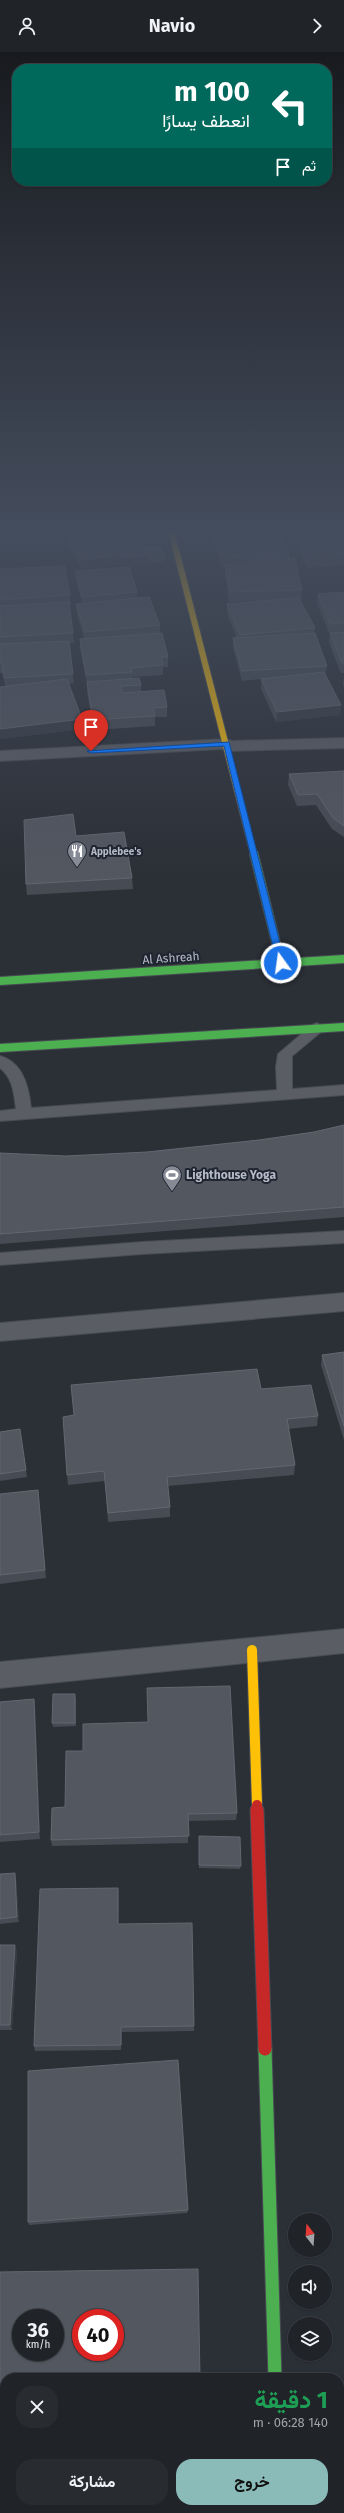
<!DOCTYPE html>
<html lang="ar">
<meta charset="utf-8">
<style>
:root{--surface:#202328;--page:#282b30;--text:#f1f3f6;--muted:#a2a4a8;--line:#3d4045;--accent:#8bbbb9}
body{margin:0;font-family:"Fira Sans",Vazirmatn,sans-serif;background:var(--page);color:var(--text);direction:rtl;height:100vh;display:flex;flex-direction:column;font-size:15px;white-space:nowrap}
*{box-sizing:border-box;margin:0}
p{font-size:13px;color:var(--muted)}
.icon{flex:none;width:22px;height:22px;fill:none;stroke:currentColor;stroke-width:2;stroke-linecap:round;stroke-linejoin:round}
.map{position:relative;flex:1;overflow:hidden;direction:ltr}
.sheet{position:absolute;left:0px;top:2321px;width:344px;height:140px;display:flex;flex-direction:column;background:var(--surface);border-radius:16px 16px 0 0;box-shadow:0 1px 3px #0004,0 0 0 1px var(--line);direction:rtl}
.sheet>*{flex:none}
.banner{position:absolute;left:12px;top:12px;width:320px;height:122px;border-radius:16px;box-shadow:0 1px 3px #0004,0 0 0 1px var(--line);direction:rtl;background:#00695c;color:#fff;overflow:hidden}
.needle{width:26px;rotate:343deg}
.controls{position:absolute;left:288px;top:2161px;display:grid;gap:8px}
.controls a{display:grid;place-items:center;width:44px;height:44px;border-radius:50%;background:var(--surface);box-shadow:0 1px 3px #0004,0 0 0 1px var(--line);font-size:20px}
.speed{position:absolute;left:12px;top:2257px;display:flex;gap:8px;font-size:20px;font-weight:700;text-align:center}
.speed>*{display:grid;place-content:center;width:52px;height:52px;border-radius:50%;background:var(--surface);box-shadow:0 1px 3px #0004,0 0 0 1px var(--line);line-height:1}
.speed small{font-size:10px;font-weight:400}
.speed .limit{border:6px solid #d22;background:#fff;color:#111}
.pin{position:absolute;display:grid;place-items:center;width:34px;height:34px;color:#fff;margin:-41px -17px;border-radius:50% 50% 50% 0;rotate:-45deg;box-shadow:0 0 4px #0007}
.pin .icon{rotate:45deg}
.me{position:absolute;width:44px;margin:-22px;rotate:346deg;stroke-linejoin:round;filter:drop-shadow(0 0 3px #0008)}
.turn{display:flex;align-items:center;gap:14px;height:84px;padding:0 16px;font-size:18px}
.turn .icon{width:52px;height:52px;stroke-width:2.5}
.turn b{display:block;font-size:28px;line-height:34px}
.then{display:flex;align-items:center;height:38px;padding:0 16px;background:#0003;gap:8px;font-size:15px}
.round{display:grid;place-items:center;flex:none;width:42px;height:42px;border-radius:16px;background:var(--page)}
.head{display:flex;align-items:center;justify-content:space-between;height:68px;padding:0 16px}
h1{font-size:24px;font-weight:700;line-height:30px;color:#1e9e55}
.button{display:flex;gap:8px;margin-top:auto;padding:8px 16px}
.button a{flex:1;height:46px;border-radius:16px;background:var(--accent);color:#111;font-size:16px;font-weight:700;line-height:46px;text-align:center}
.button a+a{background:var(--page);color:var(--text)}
header{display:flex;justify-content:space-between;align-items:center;height:52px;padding:0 16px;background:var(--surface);font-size:18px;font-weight:700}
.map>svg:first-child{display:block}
</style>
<header><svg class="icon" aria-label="forward" viewBox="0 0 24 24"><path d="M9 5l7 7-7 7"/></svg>Navio<svg class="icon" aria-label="person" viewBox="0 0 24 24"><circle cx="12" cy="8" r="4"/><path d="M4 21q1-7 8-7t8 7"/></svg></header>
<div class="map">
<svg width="344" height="2461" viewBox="0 0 344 2461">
<rect width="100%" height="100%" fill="#2b2f36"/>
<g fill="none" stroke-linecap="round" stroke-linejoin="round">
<defs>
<g id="lane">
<path d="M317,971L324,976L322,979L292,1004V1037L344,1033V1043L0,1069V1059L16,1057C14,1042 13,1026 0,1016V1004C23,1010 29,1035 31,1056L277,1038L276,1015L278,1002L312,973Z"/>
<polygon points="344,1179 344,1191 142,1202 0,1213 0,1201 142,1190"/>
</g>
<g id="street">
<polygon points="344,686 344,696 227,699 221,697 0,709 0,699 226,687 232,689"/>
<polygon points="344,1241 344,1259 0,1289 0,1271"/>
<polygon points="344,1577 344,1601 0,1636 0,1610"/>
<rect x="261" y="2456" width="36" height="5"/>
</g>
<polyline id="fast-far2" points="248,780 254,803"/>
<g id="fast-far1">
<polyline points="254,802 281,911"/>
<polyline points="0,929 344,907"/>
<polyline points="0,996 344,975"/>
</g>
<polyline id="fast" points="265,1997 275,2326"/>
<polyline id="slow-far1" points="172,482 248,780"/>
<polyline id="slow" points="252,1598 257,1753"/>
<polyline id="jam-far1" points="257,1753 257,1759"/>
<polyline id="jam" points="257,1758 265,1997"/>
</defs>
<use href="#lane" stroke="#484b53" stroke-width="2"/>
<use href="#street" stroke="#484b53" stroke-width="2"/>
<use href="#fast-far2" stroke="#484b53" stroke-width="8"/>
<use href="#fast-far1" stroke="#484b53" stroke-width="10"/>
<use href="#fast" stroke="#484b53" stroke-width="15"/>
<use href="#slow-far1" stroke="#484b53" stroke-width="8"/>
<use href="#slow" stroke="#484b53" stroke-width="12"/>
<use href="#jam-far1" stroke="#484b53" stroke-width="12"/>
<use href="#jam" stroke="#484b53" stroke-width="15"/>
<use href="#lane" fill="#5a5d64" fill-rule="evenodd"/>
<use href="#street" fill="#5a5d64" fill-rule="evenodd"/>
<use href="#fast-far2" stroke="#4caf50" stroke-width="6"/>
<use href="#fast-far1" stroke="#4caf50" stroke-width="8"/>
<use href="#fast" stroke="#4caf50" stroke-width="13"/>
<use href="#slow-far1" stroke="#ffc107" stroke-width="6"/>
<use href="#slow" stroke="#ffc107" stroke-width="10"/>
<use href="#jam-far1" stroke="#c62828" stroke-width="10"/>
<use href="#jam" stroke="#c62828" stroke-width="13"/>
</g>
<g fill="#474b54">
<polygon points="65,482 138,482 146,497 146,495 165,505 165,510 150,511 149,508 149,512 122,515 121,512 81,517 65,484"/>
<polygon points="214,482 289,502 289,506 302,538 301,548 300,548 315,576 314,581 327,614 325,624 341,653 340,663 276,670 261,637 261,627 242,629 233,596 233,586 237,586 227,562 227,552 268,549 229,550 225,522 225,515 221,515 214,491"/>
<polygon points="296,482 344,482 344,513 307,516 295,488"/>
<polygon points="0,517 70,543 71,553 69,553 73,581 74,591 69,591 74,631 69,632 82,677 0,687 0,635 5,634 3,621 0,621"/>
<polygon points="75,519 137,540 137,547 160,573 160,582 168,605 168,615 163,615 163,623 132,625 132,627 141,633 141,640 167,655 167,665 155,665 155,674 94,678 87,640 87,632 80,596 80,587 84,586 77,562 76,552 82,552 76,527"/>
<polygon points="344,540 344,621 341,621 329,591 330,581 339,581 329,581 317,551 318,542"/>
<polygon points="344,623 344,636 343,632"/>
<polygon points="344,719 344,785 332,777 316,753 297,754 288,733 289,722"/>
<polygon points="132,826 133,837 27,843 26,832"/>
<polygon points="344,1073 344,1165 0,1192 0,1101 66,1104 147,1100 259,1088 314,1080"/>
<polygon points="344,1300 344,1388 321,1313 322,1303"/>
<polygon points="261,1337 318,1364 317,1374 288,1377 295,1413 294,1423 168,1434 170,1455 170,1465 108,1470 105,1429 68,1433 67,1423"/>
<polygon points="20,1377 27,1425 0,1429 0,1380"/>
<polygon points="38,1438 46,1526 0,1532 0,1442"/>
<polygon points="76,1645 76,1674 53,1675 52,1671"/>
<polygon points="34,1647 35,1654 40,1787 0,1790 0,1650"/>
<polygon points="52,1756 237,1761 236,1768 188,1769 188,1791 52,1794 51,1788"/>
<polygon points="199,1784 241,1814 240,1817 199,1816"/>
<polygon points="0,1822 16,1826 19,1870 0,1872"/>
<polygon points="118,1836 119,1842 118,1872 194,1974 194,1979 122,1980 121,1998 35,1999 34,1994"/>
<polygon points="0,1893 17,1899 12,1978 0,1978"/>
<polygon points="188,2158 187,2161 29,2173 28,2170"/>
</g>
<g fill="#373b43">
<polygon points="121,503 121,512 81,517 80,508"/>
<polygon points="149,503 149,512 122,515 122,506"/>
<polygon points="341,653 340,663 276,670 277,660"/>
<polygon points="82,667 82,677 0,687 0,677"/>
<polygon points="38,1438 39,1446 46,1526 45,1518"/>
<polygon points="34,1647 35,1654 40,1787 39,1780"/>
<polygon points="15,1821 16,1826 19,1870 17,1865"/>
<polygon points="118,1836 119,1842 118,1878"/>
<polygon points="15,1893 17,1899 12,1978 10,1973"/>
<polygon points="121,1975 122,1980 121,1998"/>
</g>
<g fill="#535760" stroke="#626770" fill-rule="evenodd">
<polygon points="68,482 138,482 149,503 122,506 121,503 80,508"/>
<polygon points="214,482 281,482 289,502 221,506"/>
<polygon points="298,482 344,482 344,504 308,506"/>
<polygon points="161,494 165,505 150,506 146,495"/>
<polygon points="295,506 302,538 230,540 225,513 253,512 252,507"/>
<polygon points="65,514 70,543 0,548 0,517"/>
<polygon points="129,515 137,540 82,545 75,519"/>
<polygon points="344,540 344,571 330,572 318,542"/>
<polygon points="149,545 160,573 85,580 76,552"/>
<polygon points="299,546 315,576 240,583 227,552"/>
<polygon points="69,550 73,581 0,585 0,554"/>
<polygon points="344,580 344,611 342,611 330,581"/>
<polygon points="162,581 168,605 161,605 163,613 131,616 132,620 86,623 80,587"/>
<polygon points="315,581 327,614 242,619 233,586"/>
<polygon points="69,589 73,622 4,626 2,611 0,611 0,592"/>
<polygon points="324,620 341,653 277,660 261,627"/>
<polygon points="139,626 141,633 121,634 122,641 164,638 167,655 153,656 155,664 93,668 87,630"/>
<polygon points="67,627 82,667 0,677 0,635"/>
<polygon points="344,719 344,774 333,766 317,742 298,743 289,722"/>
<polygon points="73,762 76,784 124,780 132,826 26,832 24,768"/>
<polygon points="344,1073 344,1155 0,1182 0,1101 66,1104 147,1100 259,1088 314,1080"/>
<polygon points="344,1300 344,1374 322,1303"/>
<polygon points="257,1317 261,1337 311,1333 318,1364 287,1367 295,1413 167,1425 170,1455 108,1461 104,1419 67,1423 63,1365 74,1363 71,1333"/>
<polygon points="20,1377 26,1418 0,1422 0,1380"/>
<polygon points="38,1438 45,1518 0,1523 0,1442"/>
<polygon points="230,1634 237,1761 188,1762 189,1784 51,1788 52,1756 65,1755 66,1699 83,1699 83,1672 148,1670 147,1636"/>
<polygon points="53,1642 75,1642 75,1671 52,1671"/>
<polygon points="34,1647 39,1780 0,1783 0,1650"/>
<polygon points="199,1784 240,1785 241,1814 199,1813"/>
<polygon points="15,1821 17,1865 0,1867 0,1822"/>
<polygon points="118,1836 118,1872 192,1871 194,1974 121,1975 121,1993 34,1994 40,1837"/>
<polygon points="0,1893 15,1893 10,1973 0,1973"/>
<polygon points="178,2008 188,2158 28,2170 28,2019"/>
<path d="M198,2217L200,2326H5V2399L0,2400V2220ZM21,2266H55V2300H21ZM81,2266H115V2300H81Z"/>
<polygon points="4,2441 5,2441 5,2456 85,2456 85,2461 4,2461"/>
</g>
<linearGradient id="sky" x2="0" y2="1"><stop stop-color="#181a1e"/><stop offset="0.58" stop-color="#444d5d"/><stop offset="1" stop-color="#444d5d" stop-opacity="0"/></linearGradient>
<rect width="344" height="827" fill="url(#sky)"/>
<polygon fill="#1a73e8" stroke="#114b97" points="229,690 285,911 281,913 277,911 224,694 91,701 87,699"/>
<defs>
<symbol id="restaurant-pin" viewBox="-11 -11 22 30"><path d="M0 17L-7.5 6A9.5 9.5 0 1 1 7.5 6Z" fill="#858a94" stroke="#1e2530"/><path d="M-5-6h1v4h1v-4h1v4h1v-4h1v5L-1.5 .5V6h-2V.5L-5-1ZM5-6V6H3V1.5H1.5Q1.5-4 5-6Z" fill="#fff"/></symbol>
<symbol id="stadium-pin" viewBox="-11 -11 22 30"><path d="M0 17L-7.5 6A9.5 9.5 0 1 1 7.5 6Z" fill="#858a94" stroke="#1e2530"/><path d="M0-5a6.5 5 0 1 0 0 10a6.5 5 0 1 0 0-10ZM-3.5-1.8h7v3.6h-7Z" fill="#fff"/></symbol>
</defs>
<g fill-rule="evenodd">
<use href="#restaurant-pin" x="66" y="788" width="22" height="30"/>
<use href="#stadium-pin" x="161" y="1112" width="22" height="30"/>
</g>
<g text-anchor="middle" stroke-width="4" stroke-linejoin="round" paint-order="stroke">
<g font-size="10" font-weight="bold" fill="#b5bbc7" stroke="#1e2530" text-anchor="start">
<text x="91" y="803">Applebee's</text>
</g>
<g font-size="12" fill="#b5bbc7" stroke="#1e2530">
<text transform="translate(171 906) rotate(-4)" y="4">Al Ashreah</text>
</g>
<g font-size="12" font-weight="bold" fill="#b5bbc7" stroke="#1e2530" text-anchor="start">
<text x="186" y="1127">Lighthouse Yoga</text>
</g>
</g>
</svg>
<div class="controls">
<a><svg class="needle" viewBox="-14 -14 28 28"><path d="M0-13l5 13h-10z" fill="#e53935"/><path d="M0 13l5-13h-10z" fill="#a2a4a8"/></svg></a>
<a><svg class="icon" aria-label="sound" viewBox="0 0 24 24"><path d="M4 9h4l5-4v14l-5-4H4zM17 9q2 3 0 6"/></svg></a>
<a><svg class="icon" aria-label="layers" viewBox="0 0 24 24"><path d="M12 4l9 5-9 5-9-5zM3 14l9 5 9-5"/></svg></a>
</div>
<div class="speed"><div>36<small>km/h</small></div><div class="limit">40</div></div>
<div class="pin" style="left:91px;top:699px;background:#d93025"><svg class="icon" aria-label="arrive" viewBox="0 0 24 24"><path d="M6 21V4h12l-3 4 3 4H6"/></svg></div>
<svg class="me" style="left:281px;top:911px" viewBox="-20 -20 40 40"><circle r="17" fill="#1a73e8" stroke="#fff" stroke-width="3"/><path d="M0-11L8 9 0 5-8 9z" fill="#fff"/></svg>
<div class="banner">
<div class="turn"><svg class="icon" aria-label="left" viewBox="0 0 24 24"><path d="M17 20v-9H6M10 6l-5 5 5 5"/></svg><div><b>100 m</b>انعطف يسارًا</div></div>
<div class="then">ثم<svg class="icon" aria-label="arrive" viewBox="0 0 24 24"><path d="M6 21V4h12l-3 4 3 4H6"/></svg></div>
</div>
<section class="sheet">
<div class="head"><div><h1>1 دقيقة</h1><p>140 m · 06:28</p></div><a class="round"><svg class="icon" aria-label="close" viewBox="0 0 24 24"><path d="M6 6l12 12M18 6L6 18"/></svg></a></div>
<div class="button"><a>خروج</a><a>مشاركة</a></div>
</section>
</div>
